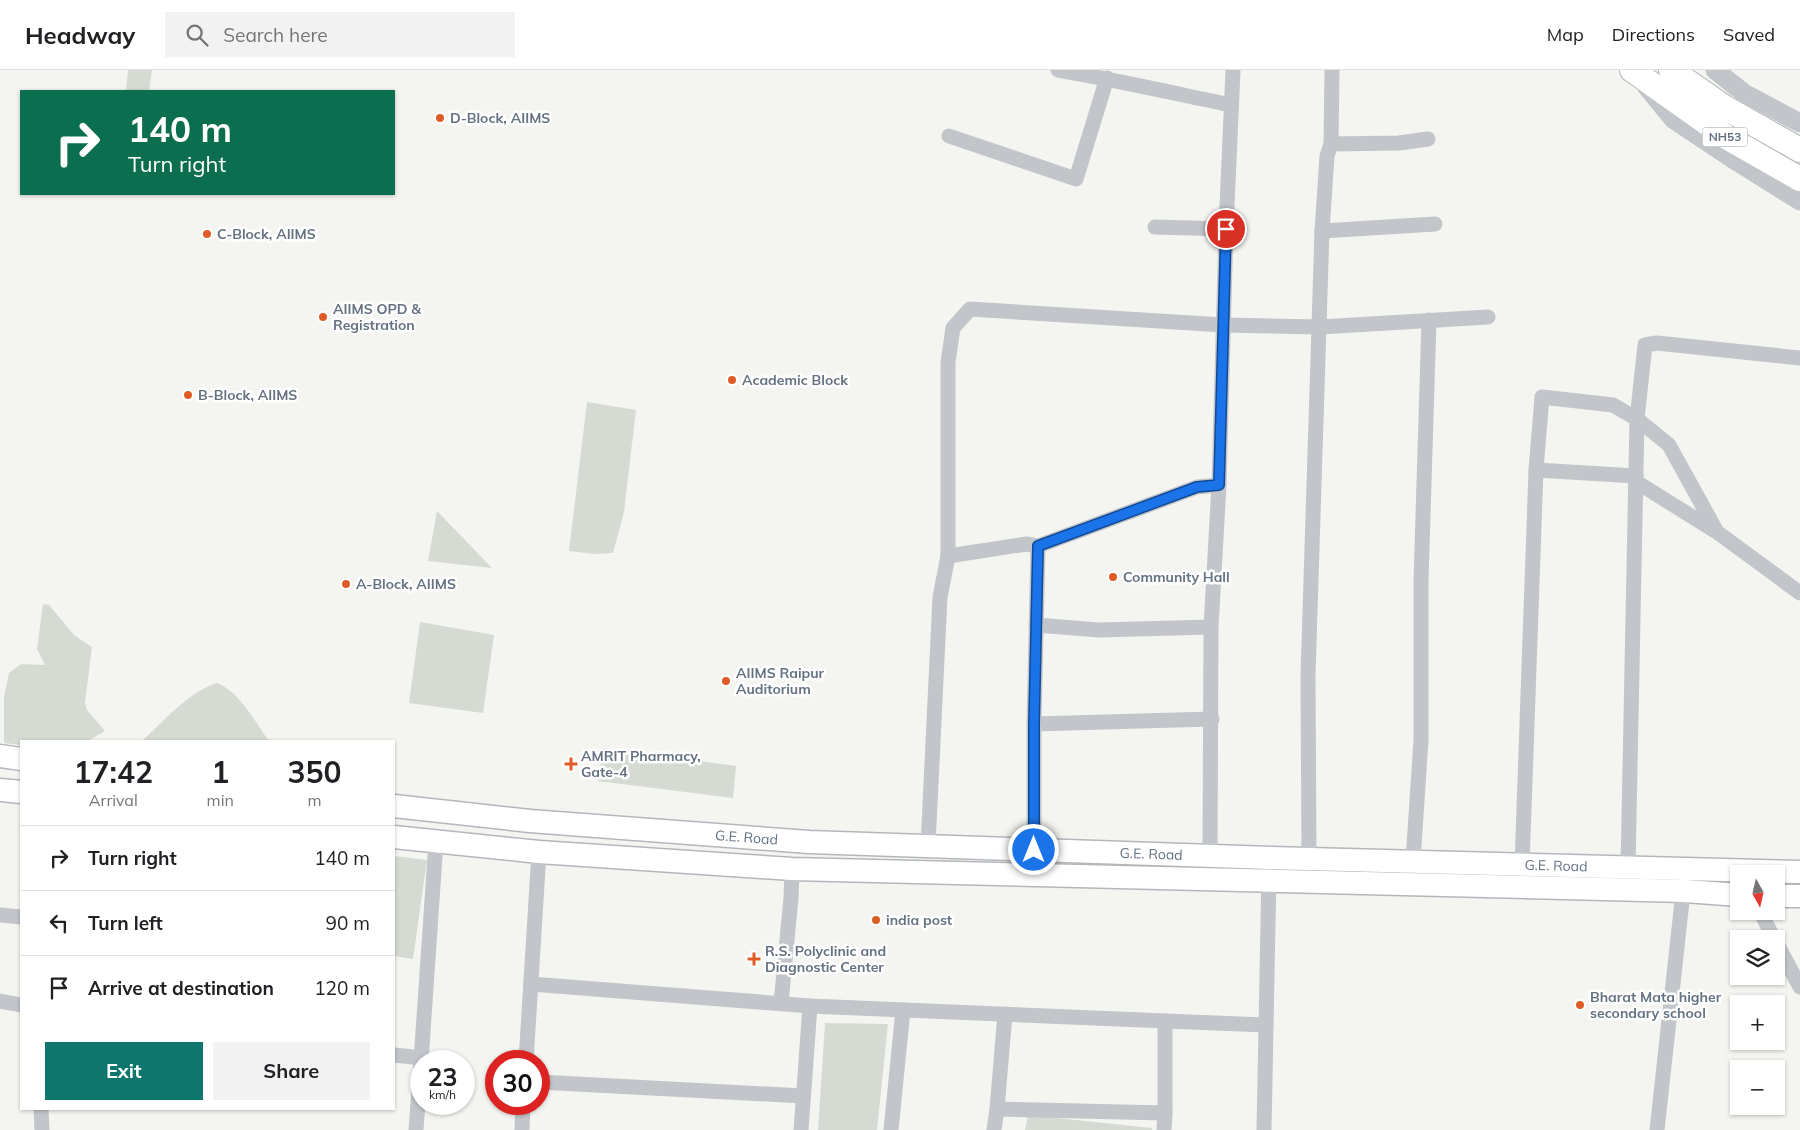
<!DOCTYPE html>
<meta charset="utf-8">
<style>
:root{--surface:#fff;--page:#f2f2f2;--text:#202124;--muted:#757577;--line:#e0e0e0;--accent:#0f766e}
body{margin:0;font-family:Mulish,sans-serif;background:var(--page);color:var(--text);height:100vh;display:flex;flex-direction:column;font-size:19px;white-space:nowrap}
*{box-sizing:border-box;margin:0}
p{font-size:16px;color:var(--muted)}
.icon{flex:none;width:28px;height:28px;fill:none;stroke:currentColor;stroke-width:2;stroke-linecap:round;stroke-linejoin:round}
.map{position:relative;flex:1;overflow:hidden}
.sheet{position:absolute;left:20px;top:670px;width:375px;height:370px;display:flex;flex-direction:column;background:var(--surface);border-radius:0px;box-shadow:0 1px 4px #0004}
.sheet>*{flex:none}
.hud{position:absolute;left:20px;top:20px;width:375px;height:105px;border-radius:0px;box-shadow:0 1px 4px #0004;background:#0b6e4f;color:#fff;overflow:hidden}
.needle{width:32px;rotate:172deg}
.tools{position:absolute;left:1730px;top:795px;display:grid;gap:10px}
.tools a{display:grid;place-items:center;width:55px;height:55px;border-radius:0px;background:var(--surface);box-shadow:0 1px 4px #0004;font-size:25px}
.speed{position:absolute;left:410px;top:980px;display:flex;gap:10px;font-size:25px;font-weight:700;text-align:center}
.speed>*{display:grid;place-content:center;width:65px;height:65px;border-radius:50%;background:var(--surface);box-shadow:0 1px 4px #0004;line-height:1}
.speed small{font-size:12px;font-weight:400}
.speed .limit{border:8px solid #d22;background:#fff;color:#111}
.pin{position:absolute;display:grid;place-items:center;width:42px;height:42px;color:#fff;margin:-21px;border:2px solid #fff;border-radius:50%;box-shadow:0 1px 5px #0007}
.me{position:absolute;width:55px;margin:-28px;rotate:0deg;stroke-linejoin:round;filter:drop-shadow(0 0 4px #0008)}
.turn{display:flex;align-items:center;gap:18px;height:105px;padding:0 25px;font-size:22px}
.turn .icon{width:65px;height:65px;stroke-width:2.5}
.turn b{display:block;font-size:35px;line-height:42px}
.eta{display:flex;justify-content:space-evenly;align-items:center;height:85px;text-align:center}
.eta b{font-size:30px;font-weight:700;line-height:35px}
.action{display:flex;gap:10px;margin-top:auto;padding:10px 25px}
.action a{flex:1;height:58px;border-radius:0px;background:var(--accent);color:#fff;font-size:20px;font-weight:700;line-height:58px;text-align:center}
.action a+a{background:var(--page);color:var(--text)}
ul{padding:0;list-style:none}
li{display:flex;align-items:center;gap:15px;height:65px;padding:0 25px;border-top:1px solid var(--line)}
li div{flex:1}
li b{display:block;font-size:19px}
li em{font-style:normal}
header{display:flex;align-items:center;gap:30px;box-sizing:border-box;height:70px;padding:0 25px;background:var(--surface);border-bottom:1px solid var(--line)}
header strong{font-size:24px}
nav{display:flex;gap:28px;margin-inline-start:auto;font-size:18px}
.search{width:350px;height:45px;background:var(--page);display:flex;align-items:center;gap:12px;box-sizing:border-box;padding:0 18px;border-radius:0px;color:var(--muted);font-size:19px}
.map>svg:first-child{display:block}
</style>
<header>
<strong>Headway</strong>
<div class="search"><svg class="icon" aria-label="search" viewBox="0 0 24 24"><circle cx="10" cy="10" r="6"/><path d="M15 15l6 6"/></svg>Search here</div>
<nav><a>Map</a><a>Directions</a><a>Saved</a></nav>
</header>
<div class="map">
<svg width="1800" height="1060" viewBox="0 0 1800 1060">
<rect width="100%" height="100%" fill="#f4f5f1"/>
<g fill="#d5dbd2">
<polygon points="128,0 152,0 149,21 126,21"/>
<polygon points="587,332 636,340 624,442 613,483 594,484 569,481"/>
<polygon points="437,441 492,498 428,491"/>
<polygon points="43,534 49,535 74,565 92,577 85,633 87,640 105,661 88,671 21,671 21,675 4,673 4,627 9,603 21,594 45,595 37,579"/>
<polygon points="420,552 494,565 483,643 409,633"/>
<path d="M217,613C241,623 254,651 269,671H142C165,650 187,623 217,613Z"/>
<polygon points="603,678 736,696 733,728 598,711"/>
<polygon points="394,786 427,790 413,889 394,886"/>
<polygon points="825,953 888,954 877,1060 818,1060"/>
<polygon points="1028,1045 1152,1058 1152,1060 1025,1060"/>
</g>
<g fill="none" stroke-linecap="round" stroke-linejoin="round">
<defs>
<g id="primary">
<polyline points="0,686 21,689"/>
<polyline points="0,720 21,722"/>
<path id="s1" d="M394,736L530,751L809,772L1271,788L1800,802"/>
<polyline points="394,767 539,782 792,799 1685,821 1739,825"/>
<polyline points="1776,826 1800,826"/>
</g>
<g id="trunk">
<polyline points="1632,0 1728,68 1800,109"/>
<polyline points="1671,0 1724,37 1800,80"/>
</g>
</defs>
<use href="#primary" stroke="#b3b7bb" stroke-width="25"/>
<use href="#trunk" stroke="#b3b6b9" stroke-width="26"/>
<g stroke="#c2c5c9" stroke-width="15">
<path d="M1058,0C1116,10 1173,23 1231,35"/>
<polyline points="949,66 1076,109 1107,8"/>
<polyline points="1331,74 1399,73 1428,69"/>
<polyline points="1155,157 1226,159"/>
<polyline points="1322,161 1435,154"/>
<polyline points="1536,400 1636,406"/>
<polyline points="1635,411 1715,461"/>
<polyline points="948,486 1026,474 1038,476 1197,417 1219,415"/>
<polyline points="1036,555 1099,560 1211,557"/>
<polyline points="1034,654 1212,649"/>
<polyline points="928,776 940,527 948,486 948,292 953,258 970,239 1223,255 1320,257 1488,247"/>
<polyline points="1034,780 1034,654 1038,476"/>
<polyline points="1210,786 1211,557 1219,415 1226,159 1233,0"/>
<polyline points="1309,789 1308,605 1322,161 1327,86 1331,74 1332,0"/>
<polyline points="1415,792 1413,791 1421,670 1421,511 1429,250"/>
<polyline points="1522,795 1536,400 1542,327 1613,335 1637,349 1669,375 1717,462 1800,523"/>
<polyline points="1628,797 1637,349 1645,275 1657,273 1800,288"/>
<polyline points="1760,841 1774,869"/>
<polyline points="0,845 21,847"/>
<polyline points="1776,872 1800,917"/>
<polyline points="531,914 810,936 1165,951"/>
<polyline points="0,931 21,935"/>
<polyline points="781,933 791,828 792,799"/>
<polyline points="394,985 422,988"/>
<polyline points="421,991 436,772"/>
<polyline points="526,991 539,782"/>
<polyline points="539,1012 803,1026"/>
<polyline points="41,1039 42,1060"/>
<polyline points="997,1039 1005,944"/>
<polyline points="416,1060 421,993"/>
<polyline points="522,1060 523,1034"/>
<polyline points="801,1060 810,936"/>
<polyline points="891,1060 903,940"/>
<polyline points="994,1060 997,1039 1165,1043 1165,951 1266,955"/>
<polyline points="1164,1060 1165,1043"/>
<polyline points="1264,1060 1269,802"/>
<polyline points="1657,1060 1684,813"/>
</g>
<g stroke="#c2c5c9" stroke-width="19">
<polyline points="1715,0 1744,23 1800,53"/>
<polyline points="1646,16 1673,49 1736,91 1800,131"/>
</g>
<use href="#primary" stroke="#fff" stroke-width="22"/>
<use href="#trunk" stroke="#fff" stroke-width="24"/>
</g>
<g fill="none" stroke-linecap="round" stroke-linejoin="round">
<defs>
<polyline id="route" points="1034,780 1034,654 1038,476 1197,417 1219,415 1226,159"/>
</defs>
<use href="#route" stroke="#114b97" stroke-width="12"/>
<use href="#route" stroke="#1a73e8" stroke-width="9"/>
</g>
<g fill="#e05c26" stroke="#fff" stroke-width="2">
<circle cx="440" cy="48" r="5"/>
<circle cx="207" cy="164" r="5"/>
<circle cx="323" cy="247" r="5"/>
<circle cx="732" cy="310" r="5"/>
<circle cx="188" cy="325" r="5"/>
<circle cx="1113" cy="507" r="5"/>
<circle cx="346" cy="514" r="5"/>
<circle cx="726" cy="611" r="5"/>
<path d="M568.5 686.5h5v5h5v5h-5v5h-5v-5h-5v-5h5z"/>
<circle cx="876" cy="850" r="5"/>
<path d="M751.5 881.5h5v5h5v5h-5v5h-5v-5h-5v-5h5z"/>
<circle cx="1580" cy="935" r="5"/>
</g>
<g text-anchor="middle" stroke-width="5" stroke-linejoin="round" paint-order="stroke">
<rect fill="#fff" stroke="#929ca7" stroke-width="1" x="1702.5" y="57.5" width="45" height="19" rx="4"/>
<g font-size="12" font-weight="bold" fill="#647281">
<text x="1725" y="71">NH53</text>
</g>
<g font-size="14" font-weight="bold" fill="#647281" stroke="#fff" text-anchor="start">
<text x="450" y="53">D-Block, AIIMS</text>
<text x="217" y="169">C-Block, AIIMS</text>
<text x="333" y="244">AIIMS OPD &amp;<tspan x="333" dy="16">Registration</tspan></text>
<text x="742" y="315">Academic Block</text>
<text x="198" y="330">B-Block, AIIMS</text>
<text x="1123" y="512">Community Hall</text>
<text x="356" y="519">A-Block, AIIMS</text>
<text x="736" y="608">AIIMS Raipur<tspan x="736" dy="16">Auditorium</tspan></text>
<text x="581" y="691">AMRIT Pharmacy,<tspan x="581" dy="16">Gate-4</tspan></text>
<text x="886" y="855">india post</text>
<text x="765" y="886">R.S. Polyclinic and<tspan x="765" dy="16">Diagnostic Center</tspan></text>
<text x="1590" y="932">Bharat Mata higher<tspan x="1590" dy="16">secondary school</tspan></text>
</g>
<g font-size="14" fill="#647281" stroke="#fff">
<text dy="5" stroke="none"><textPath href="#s1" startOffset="354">G.E. Road</textPath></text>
<text dy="5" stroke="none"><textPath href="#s1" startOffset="759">G.E. Road</textPath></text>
<text dy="5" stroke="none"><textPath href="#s1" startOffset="1164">G.E. Road</textPath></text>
</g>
</g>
</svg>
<div class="tools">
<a><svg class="needle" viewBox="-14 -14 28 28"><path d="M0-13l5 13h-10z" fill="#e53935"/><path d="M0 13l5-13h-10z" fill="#757577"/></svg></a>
<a><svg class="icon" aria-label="layers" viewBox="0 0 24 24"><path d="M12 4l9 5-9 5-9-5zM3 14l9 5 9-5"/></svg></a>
<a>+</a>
<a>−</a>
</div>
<div class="speed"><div>23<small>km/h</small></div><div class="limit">30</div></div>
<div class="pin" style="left:1226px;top:159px;background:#d93025"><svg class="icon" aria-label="arrive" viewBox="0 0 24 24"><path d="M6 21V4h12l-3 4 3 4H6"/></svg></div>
<svg class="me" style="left:1034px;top:780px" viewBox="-20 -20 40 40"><circle r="17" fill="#1a73e8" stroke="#fff" stroke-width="3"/><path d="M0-11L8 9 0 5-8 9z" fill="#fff"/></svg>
<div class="hud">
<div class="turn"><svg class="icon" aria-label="right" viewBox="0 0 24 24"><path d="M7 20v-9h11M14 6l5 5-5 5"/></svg><div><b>140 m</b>Turn right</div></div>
</div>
<section class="sheet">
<div class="eta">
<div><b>17:42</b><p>Arrival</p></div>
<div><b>1</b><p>min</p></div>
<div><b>350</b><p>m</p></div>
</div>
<ul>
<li><svg class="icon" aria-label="right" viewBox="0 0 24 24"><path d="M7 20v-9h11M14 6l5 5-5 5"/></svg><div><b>Turn right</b></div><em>140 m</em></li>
<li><svg class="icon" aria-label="left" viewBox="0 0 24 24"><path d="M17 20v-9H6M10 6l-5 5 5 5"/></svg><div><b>Turn left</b></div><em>90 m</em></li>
<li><svg class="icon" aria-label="arrive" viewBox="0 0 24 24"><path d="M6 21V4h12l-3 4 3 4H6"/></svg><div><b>Arrive at destination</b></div><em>120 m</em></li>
</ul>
<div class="action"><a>Exit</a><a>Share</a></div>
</section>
</div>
